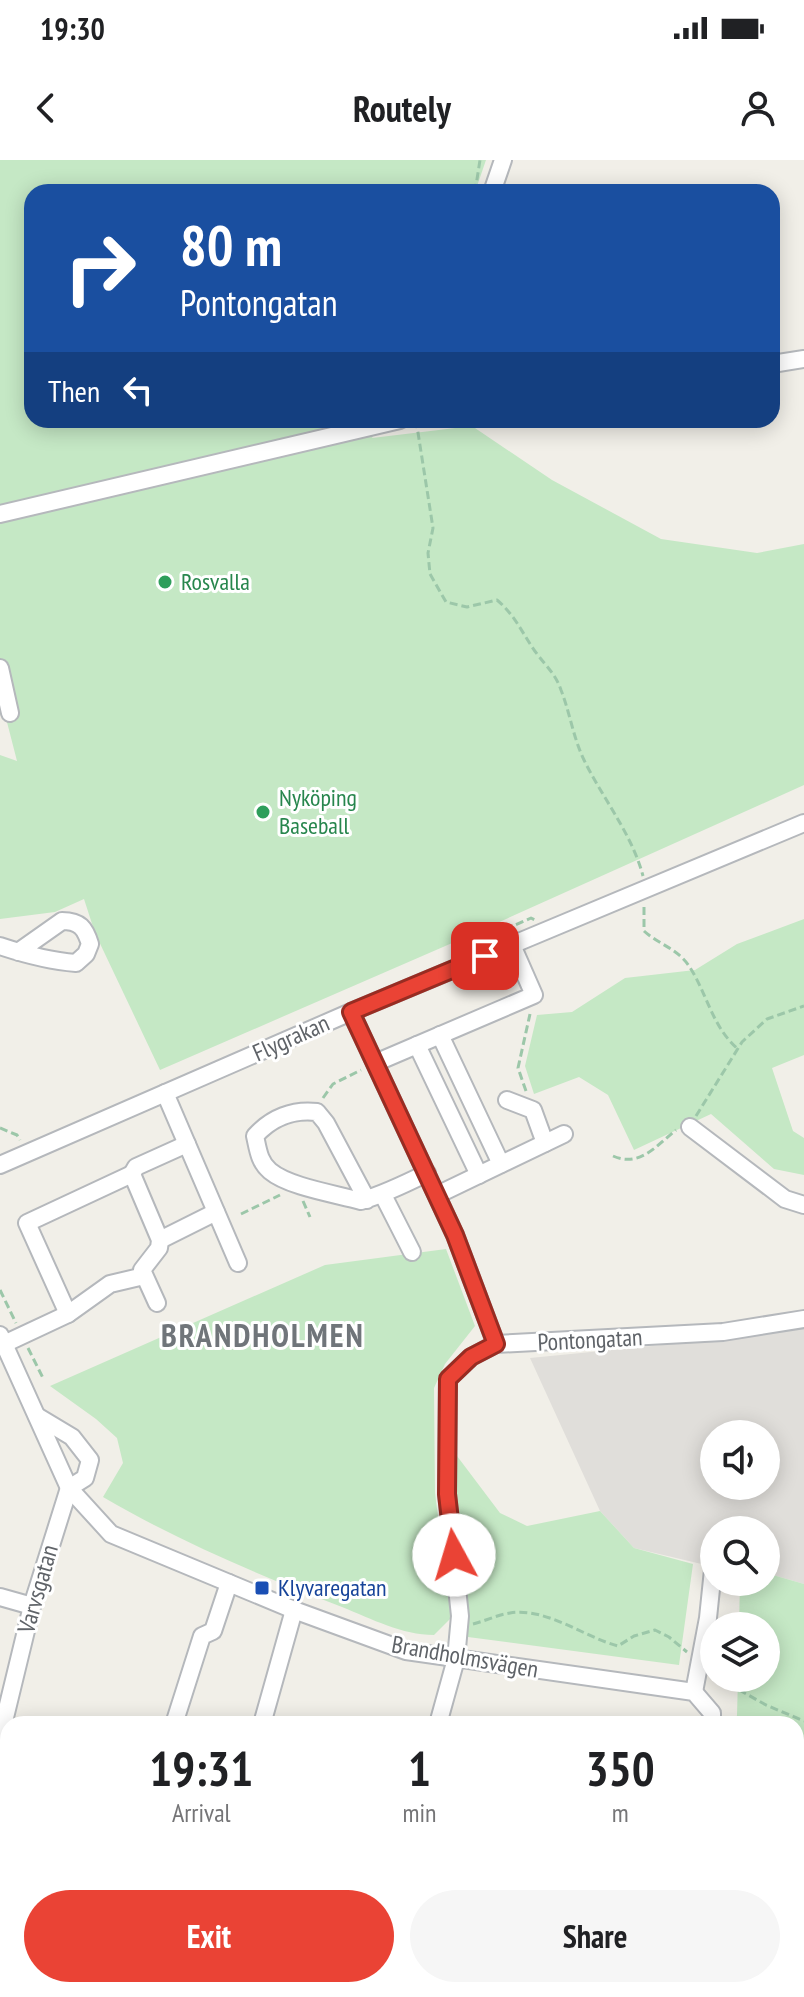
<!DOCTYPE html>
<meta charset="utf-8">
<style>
:root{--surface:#fff;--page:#f6f6f6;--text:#202124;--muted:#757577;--accent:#ea4335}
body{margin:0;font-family:"PT Sans Narrow",sans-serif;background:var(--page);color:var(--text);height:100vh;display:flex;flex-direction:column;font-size:30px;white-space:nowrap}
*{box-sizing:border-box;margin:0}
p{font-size:26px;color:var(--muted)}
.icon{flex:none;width:44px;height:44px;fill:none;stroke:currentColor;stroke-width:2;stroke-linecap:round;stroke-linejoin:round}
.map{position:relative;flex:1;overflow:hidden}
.details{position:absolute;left:0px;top:1556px;width:804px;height:282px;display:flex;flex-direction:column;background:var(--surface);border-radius:24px 24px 0 0;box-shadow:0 4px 20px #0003}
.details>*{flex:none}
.top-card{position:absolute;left:24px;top:24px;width:756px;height:244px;border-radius:24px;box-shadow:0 4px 20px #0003;background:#1a4fa0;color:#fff;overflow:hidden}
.fabs{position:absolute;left:700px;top:1260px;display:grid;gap:16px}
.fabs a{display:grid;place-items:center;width:80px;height:80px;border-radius:50%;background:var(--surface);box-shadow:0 4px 20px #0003;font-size:40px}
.pin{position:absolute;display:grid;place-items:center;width:68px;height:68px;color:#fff;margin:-34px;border-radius:16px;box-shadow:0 4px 12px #0006}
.me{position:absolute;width:88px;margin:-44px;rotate:354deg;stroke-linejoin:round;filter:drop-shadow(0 0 6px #0008)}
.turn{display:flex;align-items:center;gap:28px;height:168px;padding:0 24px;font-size:36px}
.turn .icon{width:104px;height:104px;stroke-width:2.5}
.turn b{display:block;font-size:56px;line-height:68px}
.then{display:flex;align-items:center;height:76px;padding:0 24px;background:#0003;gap:16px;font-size:30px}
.eta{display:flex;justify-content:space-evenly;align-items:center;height:136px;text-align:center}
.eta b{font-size:48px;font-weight:700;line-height:56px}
.button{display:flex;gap:16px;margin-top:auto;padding:16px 24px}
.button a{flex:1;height:92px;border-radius:48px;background:var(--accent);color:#fff;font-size:32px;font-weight:700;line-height:92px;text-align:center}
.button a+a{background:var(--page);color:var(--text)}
.status{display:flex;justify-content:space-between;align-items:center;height:56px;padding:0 40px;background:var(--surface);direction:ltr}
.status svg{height:22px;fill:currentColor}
header{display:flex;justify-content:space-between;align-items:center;height:104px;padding:0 24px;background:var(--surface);font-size:36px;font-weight:700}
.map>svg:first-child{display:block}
</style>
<div class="status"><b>19:30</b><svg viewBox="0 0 49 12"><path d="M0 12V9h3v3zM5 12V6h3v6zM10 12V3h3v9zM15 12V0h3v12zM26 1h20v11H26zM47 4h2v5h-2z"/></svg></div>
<header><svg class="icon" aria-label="back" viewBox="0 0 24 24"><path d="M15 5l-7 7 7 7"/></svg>Routely<svg class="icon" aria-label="person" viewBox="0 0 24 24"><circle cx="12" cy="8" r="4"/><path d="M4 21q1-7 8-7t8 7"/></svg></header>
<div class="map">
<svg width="804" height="1837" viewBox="0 0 804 1837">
<rect width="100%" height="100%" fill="#f1efe8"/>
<g fill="#e0deda" fill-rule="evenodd">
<path d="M804,1168V1424L766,1413V1370H714V1407L634,1388L600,1351L530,1198L723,1179ZM714,1274H766V1326H714Z"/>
<polygon points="796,1609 804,1610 804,1837 426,1837 430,1830 796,1830"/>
</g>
<g fill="#c5e8c5">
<polygon points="0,0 486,0 475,32 32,32 32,260 382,260 372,278 472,266 552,320 661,379 757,393 804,384 804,625 466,777 160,910 95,773 84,739 55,752 0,759 0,595 17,601 0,535"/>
<polygon points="804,759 804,895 772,908 793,971 804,978 804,1015 774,1009 711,954 634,990 608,935 579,917 534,934 525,906 537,855 572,852 625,818 695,810 737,784"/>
<path d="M446,1089L475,1166L445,1204L434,1228L435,1333L451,1458L434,1475C402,1475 372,1459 342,1447C261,1416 178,1381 103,1337L123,1303L117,1278L96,1259L50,1226L325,1105Z"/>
<polygon points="454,1292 500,1353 527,1366 600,1351 634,1388 693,1404 679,1505 468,1477 454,1336"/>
<polygon points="766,1413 804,1424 804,1610 796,1609 796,1564 735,1564 737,1555 738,1518 766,1518 766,1466 739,1466 740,1422 766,1422"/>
</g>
<polygon fill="#aadaff" points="8,1803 8,1830 221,1830 236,1837 0,1837"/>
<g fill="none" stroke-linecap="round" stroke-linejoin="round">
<defs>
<g id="minor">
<polyline points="492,32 503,0"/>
<polyline points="772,204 804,199"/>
<polyline points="0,354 400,260"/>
<polyline points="0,508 10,553"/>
<path d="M0,786C24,794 51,801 76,803L86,794L90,784C85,768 80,761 62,761L18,792"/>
<polyline points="351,852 455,1075 496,1184"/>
<polyline points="440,875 501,1004"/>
<polyline points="417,885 479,1015"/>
<polyline points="375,903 534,835 512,785"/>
<polyline points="165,933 238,1103"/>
<polyline points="507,940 533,950 545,983"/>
<polyline points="690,967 785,1039 804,1045"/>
<polyline points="0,1005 351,852 804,663"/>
<polyline points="132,1014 136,1007 187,984"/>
<polyline points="437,1035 564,974"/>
<polyline points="384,1037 412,1092"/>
<path d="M367,1040L326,963L317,952C293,949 271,958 255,976C258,989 259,1002 270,1011C289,1027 336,1034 361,1041C384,1034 405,1024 427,1013"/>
<polyline points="160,1080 216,1052"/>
<polyline points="68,1154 27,1063 132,1014 160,1080 159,1088 142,1110 157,1143"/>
<polyline points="0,1175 69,1328 111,1374 294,1450 406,1491 694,1532 712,1553 712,1564"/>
<polyline points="4,1184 68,1154 110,1124 144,1116"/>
<polyline points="0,1437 32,1446"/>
<polyline points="694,1532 708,1458 714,1400"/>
<polyline points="174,1564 202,1476 213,1471 229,1423"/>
<polyline points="262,1564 294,1450"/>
<polyline points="438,1564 456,1499 460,1456 447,1334 448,1219 471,1197 496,1184 723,1172 804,1159"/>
<polyline points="0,1578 32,1446 69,1328 85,1318 90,1300 72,1277 37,1256"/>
<polyline points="0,1614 8,1616"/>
<polyline points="796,1631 804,1632"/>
<polyline points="366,1836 367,1830"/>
</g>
</defs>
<use href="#minor" stroke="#b5b8bc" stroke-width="20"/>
<g stroke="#9cc7a9" stroke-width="3" stroke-dasharray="8 4" stroke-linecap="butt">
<polyline points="475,32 480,0"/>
<path d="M416,260L433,368L428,393L430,414L446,442L467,447L497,440C516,456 523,475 537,494C547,507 556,515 561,530C570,553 573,577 584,600C603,639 632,674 643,716"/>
<path d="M644,747V771C658,784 678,789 689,806C707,833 712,867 738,889"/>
<polyline points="483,779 531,758 535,760"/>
<polyline points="526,931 518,908 530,854"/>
<polyline points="323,938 333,924 361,910"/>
<polyline points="696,956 742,882 767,859 804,846"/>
<polyline points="0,968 17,975 20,980"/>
<path d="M613,996C640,1008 657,985 676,970"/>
<polyline points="303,1041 310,1057"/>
<polyline points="241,1054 280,1035"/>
<polyline points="0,1130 16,1163"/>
<polyline points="28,1188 43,1218"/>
<path d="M473,1464C485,1461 497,1455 510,1453C546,1447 584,1477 618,1486L634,1476L655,1470L669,1477L687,1492"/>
<polyline points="718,1518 766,1545 804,1561"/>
<polyline points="0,1755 8,1757"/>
<polyline points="167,1837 169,1830"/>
<polyline points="275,1837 279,1830"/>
</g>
<use href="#minor" stroke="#fff" stroke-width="16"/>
</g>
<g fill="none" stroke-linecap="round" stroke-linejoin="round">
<defs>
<polyline id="route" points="454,1395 447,1334 448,1219 471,1197 496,1184 455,1075 351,852 485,796"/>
</defs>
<use href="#route" stroke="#982c22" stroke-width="20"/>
<use href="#route" stroke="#ea4335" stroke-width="14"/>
</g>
<g fill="#2e9e5b" stroke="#fff" stroke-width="3">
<circle cx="165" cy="422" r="8"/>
<circle cx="263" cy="652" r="8"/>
</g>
<rect fill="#1a4fb4" stroke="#fff" stroke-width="3" x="254" y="1420" width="16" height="16" rx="4"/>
<g text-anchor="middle" stroke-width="6" stroke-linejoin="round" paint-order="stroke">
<g font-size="24" fill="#27864d" stroke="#fff" text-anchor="start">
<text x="181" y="430">Rosvalla</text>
<text x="279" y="646">Nyköping<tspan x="279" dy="28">Baseball</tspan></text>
</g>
<g font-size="24" fill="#5f6368" stroke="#fff">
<text transform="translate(291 878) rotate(-24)" y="8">Flygrakan</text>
<text transform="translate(590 1180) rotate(-3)" y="8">Pontongatan</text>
<text transform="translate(38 1429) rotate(-74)" y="8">Varvsgatan</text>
<text transform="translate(465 1497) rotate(10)" y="8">Brandholmsvägen</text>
</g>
<g font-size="24" fill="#164399" stroke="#fff" text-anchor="start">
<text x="278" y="1436">Klyvaregatan</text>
</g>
<g font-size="32" font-weight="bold" letter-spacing="2" fill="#70757a" stroke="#fff">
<text x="263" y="1187">BRANDHOLMEN</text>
</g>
</g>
</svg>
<div class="fabs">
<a><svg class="icon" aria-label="sound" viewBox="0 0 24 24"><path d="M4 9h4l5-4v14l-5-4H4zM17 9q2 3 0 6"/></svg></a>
<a><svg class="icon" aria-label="search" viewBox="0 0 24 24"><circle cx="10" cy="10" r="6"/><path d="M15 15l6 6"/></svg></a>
<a><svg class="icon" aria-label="layers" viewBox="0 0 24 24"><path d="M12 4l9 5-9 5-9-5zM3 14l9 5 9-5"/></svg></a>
</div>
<div class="pin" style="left:485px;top:796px;background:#d93025"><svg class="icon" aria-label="arrive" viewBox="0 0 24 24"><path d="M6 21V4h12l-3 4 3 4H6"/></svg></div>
<svg class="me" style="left:454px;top:1395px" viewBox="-20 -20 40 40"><circle r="19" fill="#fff"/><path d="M0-13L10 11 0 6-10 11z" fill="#ea4335"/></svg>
<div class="top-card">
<div class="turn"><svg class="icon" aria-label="right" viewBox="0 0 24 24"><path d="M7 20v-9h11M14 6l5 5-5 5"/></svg><div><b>80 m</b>Pontongatan</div></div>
<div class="then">Then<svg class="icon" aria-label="left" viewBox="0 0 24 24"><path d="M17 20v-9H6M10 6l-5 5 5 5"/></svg></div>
</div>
<section class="details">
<div class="eta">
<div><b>19:31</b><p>Arrival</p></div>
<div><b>1</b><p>min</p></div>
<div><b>350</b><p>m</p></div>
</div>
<div class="button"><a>Exit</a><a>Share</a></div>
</section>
</div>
